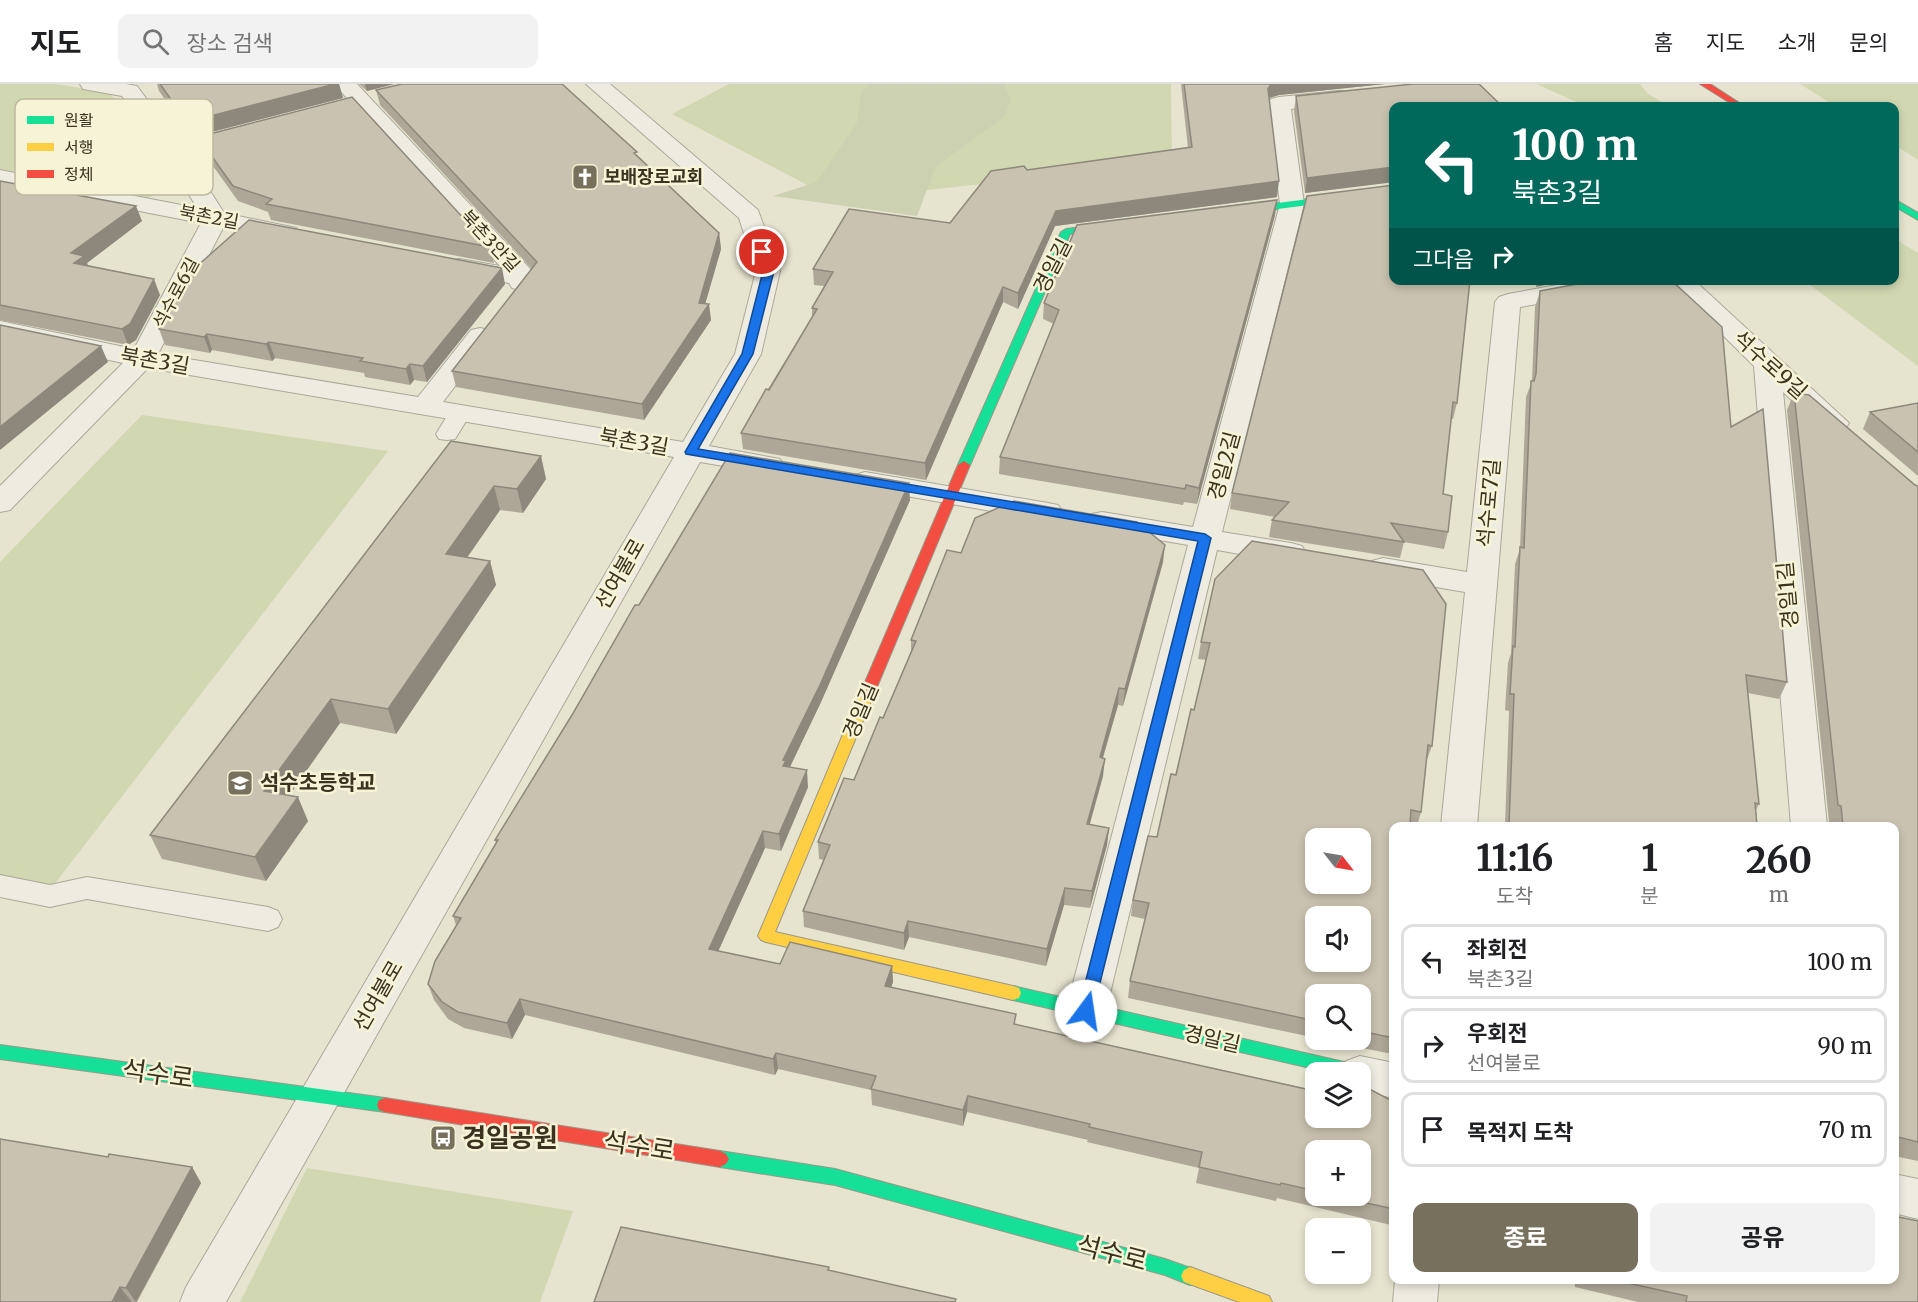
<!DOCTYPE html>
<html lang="ko">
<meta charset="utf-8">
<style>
:root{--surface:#fff;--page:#f2f2f2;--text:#202124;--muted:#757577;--line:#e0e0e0;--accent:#77705d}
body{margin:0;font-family:Merriweather,"Noto Sans KR",serif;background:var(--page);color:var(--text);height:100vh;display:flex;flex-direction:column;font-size:22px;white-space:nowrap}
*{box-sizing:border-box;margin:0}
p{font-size:20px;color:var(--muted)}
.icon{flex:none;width:33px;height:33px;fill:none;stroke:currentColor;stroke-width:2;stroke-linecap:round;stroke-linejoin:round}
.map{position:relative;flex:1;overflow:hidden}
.side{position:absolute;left:1389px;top:738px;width:510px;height:462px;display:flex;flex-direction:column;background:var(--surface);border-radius:12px;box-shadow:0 3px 9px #0003}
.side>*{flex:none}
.hud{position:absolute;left:1389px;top:18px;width:510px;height:183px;border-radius:12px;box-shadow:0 3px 9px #0003;background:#00695c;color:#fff;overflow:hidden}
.needle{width:39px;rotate:121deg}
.buttons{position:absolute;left:1305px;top:744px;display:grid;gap:12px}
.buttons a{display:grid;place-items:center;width:66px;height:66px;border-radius:12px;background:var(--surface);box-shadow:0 3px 9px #0003;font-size:30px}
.pin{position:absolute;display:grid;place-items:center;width:51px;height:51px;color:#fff;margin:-26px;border:3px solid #fff;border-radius:50%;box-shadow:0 2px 6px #0007}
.me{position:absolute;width:66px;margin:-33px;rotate:14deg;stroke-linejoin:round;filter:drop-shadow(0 0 4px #0008)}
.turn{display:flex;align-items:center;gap:21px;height:126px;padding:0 24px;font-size:27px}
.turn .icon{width:78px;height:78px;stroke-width:2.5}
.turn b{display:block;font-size:42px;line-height:51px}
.then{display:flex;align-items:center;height:57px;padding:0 24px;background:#0003;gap:12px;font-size:22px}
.eta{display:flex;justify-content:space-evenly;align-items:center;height:102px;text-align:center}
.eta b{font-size:36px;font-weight:700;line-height:42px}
.action{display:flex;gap:12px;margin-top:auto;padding:12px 24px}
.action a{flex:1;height:69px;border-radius:12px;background:var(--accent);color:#fff;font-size:24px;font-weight:700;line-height:69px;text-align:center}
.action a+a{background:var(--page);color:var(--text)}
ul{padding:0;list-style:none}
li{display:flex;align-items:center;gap:18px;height:75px;margin:0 12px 9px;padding:0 12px;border:3px solid var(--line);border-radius:12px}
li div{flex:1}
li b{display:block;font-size:22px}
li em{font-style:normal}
header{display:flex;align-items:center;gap:36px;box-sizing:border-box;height:84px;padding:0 30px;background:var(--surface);border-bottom:2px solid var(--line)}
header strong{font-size:28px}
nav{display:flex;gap:33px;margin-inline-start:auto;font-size:21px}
.search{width:420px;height:54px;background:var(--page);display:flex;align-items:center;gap:15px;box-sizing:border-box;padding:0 21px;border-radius:12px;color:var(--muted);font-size:22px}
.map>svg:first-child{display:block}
</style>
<header>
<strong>지도</strong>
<div class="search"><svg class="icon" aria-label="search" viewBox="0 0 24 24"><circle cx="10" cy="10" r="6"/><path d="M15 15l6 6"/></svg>장소 검색</div>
<nav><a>홈</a><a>지도</a><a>소개</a><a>문의</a></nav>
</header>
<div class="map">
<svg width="1918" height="1218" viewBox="0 0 1918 1218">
<rect width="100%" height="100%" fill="#e6e3cf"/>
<g fill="#d0d7b1">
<polygon points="0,0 56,0 110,9 180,102 139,117 0,89"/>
<polygon points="729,0 1171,0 1172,79 836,116 672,30"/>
<polygon points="1536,0 1640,0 1648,10 1669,22 1586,22"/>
<polygon points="1800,0 1918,0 1918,76 1895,61 1894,22 1835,22"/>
<polygon points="1895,155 1918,169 1918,282 1805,197 1894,196"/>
<polygon points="142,331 388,367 53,802 0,792 0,478"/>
<polygon points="307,1084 573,1127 540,1218 240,1218"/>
</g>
<polygon fill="#ccd1b1" points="871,0 1004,0 1011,16 1004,33 936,82 917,132 773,112 817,98 857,39 861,9"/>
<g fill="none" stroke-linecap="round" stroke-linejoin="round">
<defs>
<g id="lane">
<polygon points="460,323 468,324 471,329 455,355 447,356 439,355 436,350 452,324"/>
<polygon points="0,791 50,801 87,793 268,823 278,827 282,835 278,843 268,847 87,815 50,823 0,813"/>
</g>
<g id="street">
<polygon points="80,0 126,0 137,2 185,67 224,129 296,144 299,149 296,154 287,156 223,144 158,270 418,313 471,246 480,244 489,246 493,252 443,318 683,358 735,270 756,187 739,134 586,0 610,0 758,126 780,187 761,270 709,362 780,375 784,381 780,387 770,390 700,378 226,1218 180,1218 186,1203 674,373 148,284 10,426 0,428 0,402 123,279 0,253 0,237 134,265 201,139 0,100 0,86 197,124 164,69 122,12 83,5"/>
<path d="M334,0H357L534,189L538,194C530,205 525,208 512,204L509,199L450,187L447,182L450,177L459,175L500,182Z"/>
<polygon points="1339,7 1347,8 1350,13 1347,18 1291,25 1304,120 1222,448 1291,459 1302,462 1306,469 1302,476 1291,479 1217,466 1106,926 1100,938 1086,942 1072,938 1066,926 1188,461 1102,446 1092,444 1087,437 1092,430 1102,428 1193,443 1280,120 1268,20 1271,15 1279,13"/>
<polygon points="1585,196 1641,196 1638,201 1629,204 1520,223 1477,742 1441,742 1465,508 1383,494 1372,491 1368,484 1372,477 1383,474 1467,488 1495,218 1499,213 1508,210"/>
<path d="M1667,196H1694L1849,339L1845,345C1820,351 1800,323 1783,308L1827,742H1791L1754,282Z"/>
<polygon points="865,388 1048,419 1058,421 1063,428 1058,435 1048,437 855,403 851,397 855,391"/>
<polygon points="1360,972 1394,979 1394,1014 1360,1007 1360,988 1340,988 1346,977"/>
<polygon points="1894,1090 1918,1095 1918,1135 1894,1129"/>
<polygon points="1395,1196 1439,1196 1437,1218 1393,1218"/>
</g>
<g id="fast">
<polygon points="1394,104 1394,110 1231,131 1226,128 1231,125"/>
<polygon points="1894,115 1918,129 1918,136 1894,122"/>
<polygon points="1120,138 1123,139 1123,143 1070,150 970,381 968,384 960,384 958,381 1061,148 1066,145"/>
<polygon points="1013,902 1357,981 1363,983 1365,988 1360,994 1360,988 1328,988 1013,916 1007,914 1005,909 1007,904"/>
<polygon points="0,961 385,1014 391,1016 393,1021 391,1026 385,1028 0,975"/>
<polygon points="720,1067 835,1085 1165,1175 1196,1186 1199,1192 1196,1198 1190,1201 1165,1191 835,1101 720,1083 714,1080 711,1075 714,1070"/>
</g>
<g id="slow">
<polygon points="867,605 874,610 775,848 1013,902 1019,904 1021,909 1019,914 1013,916 766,858 761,856 758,852 860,610"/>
<polygon points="1190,1183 1269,1212 1272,1218 1239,1218 1184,1198 1181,1192 1184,1186"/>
</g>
<g id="jam">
<polygon points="1700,0 1710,0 1744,22 1735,22"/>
<polygon points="964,377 970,381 874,610 872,613 862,613 860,610 958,381"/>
<polygon points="385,1014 720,1067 726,1070 729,1075 726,1080 720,1083 385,1028 379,1026 377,1021 379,1016"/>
</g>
</defs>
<use href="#lane" stroke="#aba898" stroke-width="2"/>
<use href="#street" stroke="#aba898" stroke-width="2"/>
<use href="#fast" stroke="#9b9788" stroke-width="2"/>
<use href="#slow" stroke="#9b9788" stroke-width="2"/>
<use href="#jam" stroke="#9b9788" stroke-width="2"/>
<use href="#lane" fill="#eeece1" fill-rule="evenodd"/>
<use href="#street" fill="#eeece1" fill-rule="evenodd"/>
<use href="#fast" fill="#16e098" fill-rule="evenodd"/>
<use href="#slow" fill="#ffcf43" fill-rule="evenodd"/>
<use href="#jam" fill="#f24e42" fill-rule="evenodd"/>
</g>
<g fill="#aea797" fill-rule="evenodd">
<polygon points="157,0 339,0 343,14 192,53 159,7"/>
<polygon points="359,0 394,0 367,7"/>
<polygon points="1181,0 1385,0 1279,11 1269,14 1277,113 1055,142 1018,225 1003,218 926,396 743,365 741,349 812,233 812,224 824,202 814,201 813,185 950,139 1027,86 1188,64"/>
<polygon points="376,6 637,71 719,149 721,165 705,220 711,236 644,336 456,303 452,287 532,185 380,21"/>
<polygon points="1296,12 1394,22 1394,98 1305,109 1294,27"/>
<polygon points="198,53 490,163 494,179 271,136 268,128 238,117 203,68"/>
<polygon points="0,97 142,137 87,179 88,182 160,211 136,256 128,261 0,236"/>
<polygon points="1394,101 1457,319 1453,335 1451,335 1443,410 1448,448 1444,465 1404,458 1400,474 1269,453 1272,436 1275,433 1230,425 1232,409"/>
<polygon points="1277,116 1275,131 1197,420 1184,418 1183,421 999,390 1000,373 1054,240 1043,235 1044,219"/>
<polygon points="505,200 427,298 414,296 410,301 365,293 364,289 275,274 272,277 212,266 210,269 165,261 159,245"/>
<polygon points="1540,207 1731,343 1787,598 1779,615 1748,609 1759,720 1756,726 1757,742 1505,742 1509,627 1505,626 1508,579 1511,569 1515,480 1520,465 1526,313 1532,297 1535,223"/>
<polygon points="1794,309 1915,401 1918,402 1918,1077 1894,1072 1894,742 1832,742 1831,739 1829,738 1787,326"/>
<polygon points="1918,319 1918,392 1863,345 1870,328"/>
<polygon points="451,357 546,395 523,429 500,426 467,473 490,477 496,501 396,650 340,639 289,712 308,737 266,797 162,775 150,751"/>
<path d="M910,416L821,618L790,683L808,703L781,767L765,764L718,867L780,880L892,882L893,898L891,903L1015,940L1313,1006L1316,993V1034L1394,1018V1133L1391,1141L1277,1114L1276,1117L1196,1099L1199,1084L1087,1058L1088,1056L967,1028L963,1042L872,1021L871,1006L778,985L775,991L525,931L512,955L464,944L448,935L434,916L428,900L456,841L453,832L496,759L495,756L639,521ZM1316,1066L1360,1112H1316Z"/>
<polygon points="961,469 1163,478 1123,622 1118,621 1103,674 1103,692 1090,740 1109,744 1107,761 1090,824 1064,821 1046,882 909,853 904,866 804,843 803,827 824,776 819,775 818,758 854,696 883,634 911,567 911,556"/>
<polygon points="1215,495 1432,662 1426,678 1421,728 1417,742 1394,742 1394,964 1392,970 1322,956 1360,956 1360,910 1316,910 1316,954 1128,914 1130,897 1145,835 1131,832 1133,816 1157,753 1194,626 1206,576 1198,575 1201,558"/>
<polygon points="108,1073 192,1083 201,1099 137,1218 0,1218"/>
<polygon points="1563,1196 1894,1196 1918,1218 1638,1218 1575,1203 1575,1198"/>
</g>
<g fill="#8d887b">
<polygon points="335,0 339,0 343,14 192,53 187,38"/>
<polygon points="365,0 394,0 367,7"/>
<polygon points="1271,0 1385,0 1279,11 1269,14 1268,5"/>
<polygon points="1394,83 1394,98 1305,109 1307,94"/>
<polygon points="1279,97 1277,113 1055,142 1018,225 1018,209 1056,127"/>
<polygon points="1277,116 1275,131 1197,420 1199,404"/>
<polygon points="136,122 142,137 87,179 90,188 74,179 71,169"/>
<polygon points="719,149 721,165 702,231 709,220 711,236 644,336 642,320 699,219"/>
<polygon points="502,184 505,200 427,298 423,282"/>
<polygon points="154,195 160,211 136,256 128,261 122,245"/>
<polygon points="1538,196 1570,196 1536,203"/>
<polygon points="1003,203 1003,218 926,396 925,379"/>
<polygon points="207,250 212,266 210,269 204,253"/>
<polygon points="269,258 275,274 272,277 266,260"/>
<polygon points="101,262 108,278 0,366 0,343"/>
<polygon points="410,280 414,296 410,301 406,285"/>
<polygon points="541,372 546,395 523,429 517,405"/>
<polygon points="909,399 910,416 821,618 787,689 785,699 783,676"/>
<polygon points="494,402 500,426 453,494 446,470"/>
<polygon points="1165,461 1163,478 1123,622 1125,605"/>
<polygon points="490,477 496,501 396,650 388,625"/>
<polygon points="1119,604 1118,621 1098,690 1100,673"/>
<polygon points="331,615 340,639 275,731 264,707"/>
<polygon points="1105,675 1103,692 1085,756 1087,740"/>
<polygon points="807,686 808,703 781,767 779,750"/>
<polygon points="298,713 308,737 266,797 255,773"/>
<polygon points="1109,744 1107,761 1090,824 1092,807"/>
<polygon points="763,747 765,764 712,881 709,865"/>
<polygon points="1065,804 1064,821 1046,882 1047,865"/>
<polygon points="908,837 909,853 904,866 904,849"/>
<polygon points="892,882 893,898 886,918 885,902"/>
<polygon points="520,915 525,931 512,955 507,939"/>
<polygon points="776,969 778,985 775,991 773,975"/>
<polygon points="968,1012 967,1028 963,1042 963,1026"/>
<polygon points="192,1083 201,1099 136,1218 126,1204"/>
<polygon points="120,1203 131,1217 131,1218 112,1218"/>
</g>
<g fill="#cac2b0" stroke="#8d887b" stroke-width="1.5" fill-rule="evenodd">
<polygon points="160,0 335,0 187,38"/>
<polygon points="402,0 562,0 637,68 634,69 719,149 699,219 709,220 642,320 452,287 537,178 376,6"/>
<polygon points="1184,0 1271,0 1268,5 1279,97 1056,127 1018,209 1003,203 925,379 741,349 766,305 769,306 817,225 812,224 833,188 813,185 849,125 950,139 991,87 1024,82 1027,86 1192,63"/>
<polygon points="1413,0 1479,0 1502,22 1394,22 1394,83 1307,94 1296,12"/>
<polygon points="352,13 490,163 266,120 272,115 233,102 198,53"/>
<polygon points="0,97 136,122 71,169 84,172 74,179 154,195 130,240 122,245 0,221"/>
<polygon points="1394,101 1394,196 1470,196 1457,319 1453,318 1443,410 1452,412 1448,448 1391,439 1404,458 1272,436 1289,418 1232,409 1307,112"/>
<polygon points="1277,116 1199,404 1186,401 1185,405 1000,373 1059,226 1044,219 1077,141"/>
<polygon points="249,136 502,184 423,282 410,280 406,285 360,277 363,274 269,258 266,260 207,250 204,253 159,245 187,191"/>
<polygon points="1599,196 1671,196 1722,243 1731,343 1763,325 1787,598 1746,591 1759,720 1755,719 1757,742 1509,742 1514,610 1510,610 1513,562 1515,563 1520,463 1524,464 1531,297 1534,297 1536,290 1540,207"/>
<polygon points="0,241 101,262 0,343"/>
<polygon points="1794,309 1809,311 1915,401 1918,402 1918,1058 1894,1052 1894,742 1843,742 1841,722 1838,721"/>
<polygon points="1918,319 1918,368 1870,328"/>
<polygon points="451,357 541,372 517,405 494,402 446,470 490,477 388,625 331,615 264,707 298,713 255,773 150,751"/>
<polygon points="730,369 909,399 820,601 783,676 786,677 783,682 807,686 779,750 763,747 709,865 780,880 790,858 892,882 885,902 1016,930 1014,940 1315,1007 1316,1004 1316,1034 1360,1034 1360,1000 1394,1018 1394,1125 1334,1112 1360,1112 1360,1066 1316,1066 1316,1107 1281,1099 1280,1101 1199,1083 1202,1068 1089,1043 1090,1040 968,1012 963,1026 871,1005 876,992 776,969 773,975 520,915 507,939 458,928 442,918 428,900 435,877 461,834 453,832 498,756 495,756 572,631 635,521 639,521"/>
<polygon points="1014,417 1137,438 1165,461 1125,605 1119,604 1100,673 1105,675 1087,740 1109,744 1092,807 1065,804 1047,865 908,837 904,849 803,827 830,761 818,758 844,694 854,696 880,633 883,634 916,557 911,556 947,466 961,469 975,434"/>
<path d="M1252,457L1423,486L1446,520L1432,662L1428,661L1421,728L1411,726L1410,742H1394V954L1360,947V910H1316V937L1130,897L1149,819L1133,816L1148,752L1157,753L1171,690L1176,691L1191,625L1194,626L1210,559L1201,558L1215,495ZM1316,754H1360V800H1316ZM1316,832H1360V878H1316Z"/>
<polygon points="1323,980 1339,988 1318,988 1318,982"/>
<polygon points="0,1055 108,1073 109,1070 192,1083 126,1204 120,1203 112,1218 0,1218"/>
<polygon points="1894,1132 1918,1137 1918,1218 1686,1218 1687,1212 1614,1196 1894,1196"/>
<polygon points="621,1143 829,1183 828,1186 956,1215 955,1218 594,1218"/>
</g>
<polygon fill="#1a73e8" stroke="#114b97" stroke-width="1.5" points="762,165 767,168 774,187 753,270 698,365 1205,450 1211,454 1092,931 1086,933 1080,931 1078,927 1198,457 686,370 685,368 742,270 763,187 757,168"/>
<defs>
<symbol id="church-square" viewBox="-11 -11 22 22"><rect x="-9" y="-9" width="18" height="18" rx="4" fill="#77705d" stroke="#f7f3d6"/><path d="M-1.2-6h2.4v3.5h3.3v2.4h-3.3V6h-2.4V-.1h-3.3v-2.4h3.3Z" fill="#fff"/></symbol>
<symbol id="school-square" viewBox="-11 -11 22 22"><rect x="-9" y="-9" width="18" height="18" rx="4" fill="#77705d" stroke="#f7f3d6"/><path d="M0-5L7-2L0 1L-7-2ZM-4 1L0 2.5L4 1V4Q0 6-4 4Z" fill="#fff"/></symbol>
<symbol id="bus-square" viewBox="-11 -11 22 22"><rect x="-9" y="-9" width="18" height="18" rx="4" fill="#77705d" stroke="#f7f3d6"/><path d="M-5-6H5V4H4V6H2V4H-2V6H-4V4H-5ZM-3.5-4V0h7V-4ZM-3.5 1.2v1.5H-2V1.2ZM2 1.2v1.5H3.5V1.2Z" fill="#fff"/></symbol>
</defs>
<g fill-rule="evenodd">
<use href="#church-square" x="570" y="78" width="30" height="30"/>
<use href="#school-square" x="225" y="684" width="30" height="30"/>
<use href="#bus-square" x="428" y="1039" width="30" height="30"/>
</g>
<g text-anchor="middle" stroke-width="5" stroke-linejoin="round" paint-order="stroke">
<g font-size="18" font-weight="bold" fill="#3b321f" stroke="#f7f3d6" text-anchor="start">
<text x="604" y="99">보배장로교회</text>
</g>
<g font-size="18" fill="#3b321f" stroke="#f7f3d6">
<text transform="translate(209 133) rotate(11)" y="6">북촌2길</text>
<text transform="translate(490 157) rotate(47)" y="6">북촌3안길</text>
<text transform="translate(176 209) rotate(-62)" y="6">석수로6길</text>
</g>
<g font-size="21" fill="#3b321f" stroke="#f7f3d6">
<text transform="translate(1053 182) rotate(-63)" y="7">경일길</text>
<text transform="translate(155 277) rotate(10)" y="7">북촌3길</text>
<text transform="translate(1770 281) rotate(42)" y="7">석수로9길</text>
<text transform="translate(634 358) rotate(10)" y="7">북촌3길</text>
<text transform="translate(1224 382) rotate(-75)" y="7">경일2길</text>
<text transform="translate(1489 419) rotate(-85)" y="7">석수로7길</text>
<text transform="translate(620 490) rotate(-60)" y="7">선여불로</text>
<text transform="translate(1788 511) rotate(-95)" y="7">경일1길</text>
<text transform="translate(861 627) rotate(-67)" y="7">경일길</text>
<text transform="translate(378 912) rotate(-60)" y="7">선여불로</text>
<text transform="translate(1212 955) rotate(13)" y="7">경일길</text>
</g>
<g font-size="21" font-weight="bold" fill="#3b321f" stroke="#f7f3d6" text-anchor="start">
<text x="260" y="706">석수초등학교</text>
</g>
<g font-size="26" fill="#3b321f" stroke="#f7f3d6">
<text transform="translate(158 990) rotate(8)" y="9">석수로</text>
<text transform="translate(639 1062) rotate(9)" y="9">석수로</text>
<text transform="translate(1112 1169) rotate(15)" y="9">석수로</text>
</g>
<g font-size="26" font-weight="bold" fill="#3b321f" stroke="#f7f3d6" text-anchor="start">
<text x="462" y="1063">경일공원</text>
</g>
</g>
<rect x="15" y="15" width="198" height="96" rx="9" fill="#f7f3d6" stroke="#bfb99f" stroke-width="1.5"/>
<rect x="27" y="32" width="27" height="8" fill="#16e098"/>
<rect x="27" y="59" width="27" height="8" fill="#ffcf43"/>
<rect x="27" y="86" width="27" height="8" fill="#f24e42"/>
<g font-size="16" fill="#3b321f">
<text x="64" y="42">원활</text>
<text x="64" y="69">서행</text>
<text x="64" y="96">정체</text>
</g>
</svg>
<div class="buttons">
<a><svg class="needle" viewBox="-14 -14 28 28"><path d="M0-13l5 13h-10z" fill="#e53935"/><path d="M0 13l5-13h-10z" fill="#757577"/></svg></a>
<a><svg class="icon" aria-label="sound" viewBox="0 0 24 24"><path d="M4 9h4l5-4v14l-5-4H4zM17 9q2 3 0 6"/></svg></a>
<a><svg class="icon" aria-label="search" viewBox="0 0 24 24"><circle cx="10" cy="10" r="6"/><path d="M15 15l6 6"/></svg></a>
<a><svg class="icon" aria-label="layers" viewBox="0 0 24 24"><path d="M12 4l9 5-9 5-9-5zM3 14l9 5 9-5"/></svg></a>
<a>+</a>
<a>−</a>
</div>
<div class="pin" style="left:762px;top:168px;background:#d93025"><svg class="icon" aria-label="arrive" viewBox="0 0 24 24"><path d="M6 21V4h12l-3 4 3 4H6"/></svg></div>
<svg class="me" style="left:1086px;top:927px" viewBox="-20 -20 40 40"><circle r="19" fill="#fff"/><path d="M0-13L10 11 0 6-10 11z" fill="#1a73e8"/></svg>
<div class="hud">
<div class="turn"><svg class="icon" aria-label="left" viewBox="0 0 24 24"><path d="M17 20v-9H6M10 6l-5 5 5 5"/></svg><div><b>100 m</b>북촌3길</div></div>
<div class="then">그다음<svg class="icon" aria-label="right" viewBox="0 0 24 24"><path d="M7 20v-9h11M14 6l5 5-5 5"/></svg></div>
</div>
<section class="side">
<div class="eta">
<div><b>11:16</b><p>도착</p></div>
<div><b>1</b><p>분</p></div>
<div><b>260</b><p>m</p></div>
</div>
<ul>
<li><svg class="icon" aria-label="left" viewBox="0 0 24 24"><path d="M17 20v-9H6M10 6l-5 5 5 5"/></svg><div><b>좌회전</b><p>북촌3길</p></div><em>100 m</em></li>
<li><svg class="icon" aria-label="right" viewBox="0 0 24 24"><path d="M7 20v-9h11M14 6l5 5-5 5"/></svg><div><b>우회전</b><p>선여불로</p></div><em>90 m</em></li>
<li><svg class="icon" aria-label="arrive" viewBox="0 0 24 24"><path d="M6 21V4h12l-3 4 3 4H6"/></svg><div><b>목적지 도착</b></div><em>70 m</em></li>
</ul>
<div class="action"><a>종료</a><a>공유</a></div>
</section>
</div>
